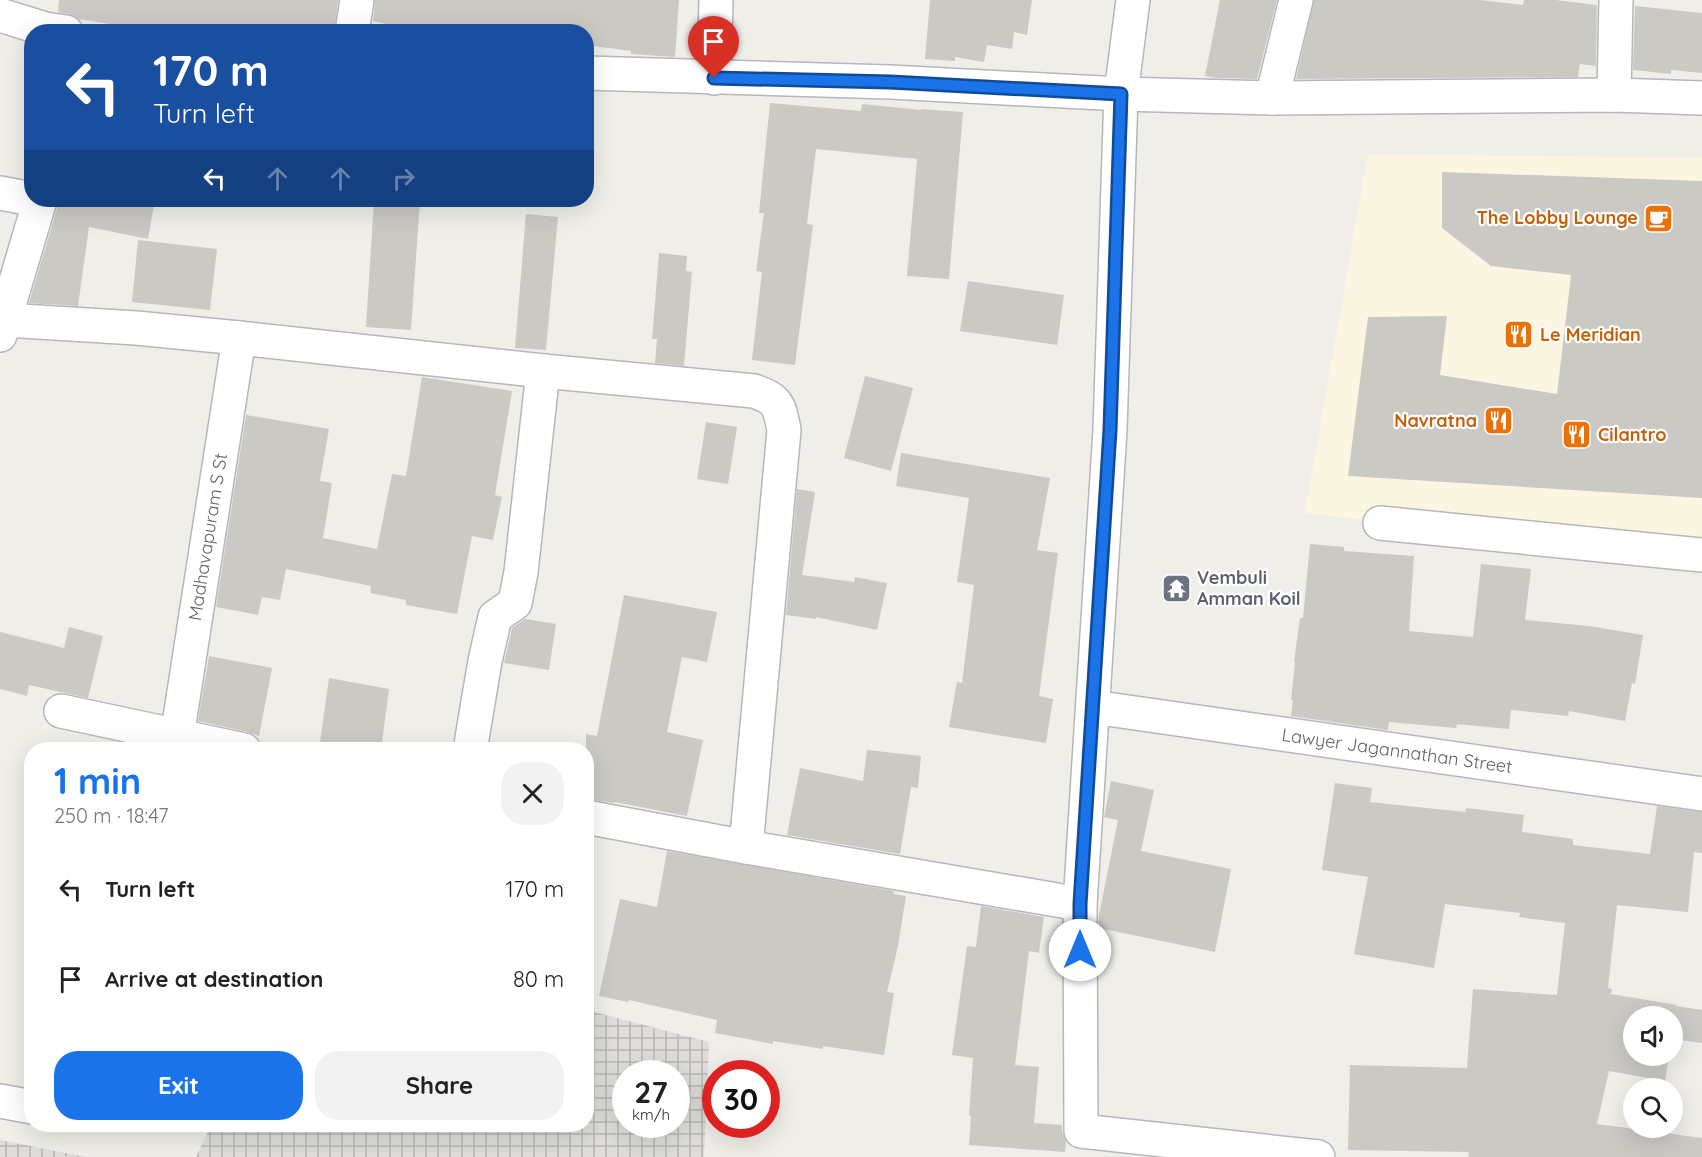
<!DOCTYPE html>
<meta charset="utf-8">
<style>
:root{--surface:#fff;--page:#f2f2f2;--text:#222;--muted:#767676;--accent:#1a73e8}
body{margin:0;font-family:Quicksand,sans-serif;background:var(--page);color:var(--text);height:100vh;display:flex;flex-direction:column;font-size:22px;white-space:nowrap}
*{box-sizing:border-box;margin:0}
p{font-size:20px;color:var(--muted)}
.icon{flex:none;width:33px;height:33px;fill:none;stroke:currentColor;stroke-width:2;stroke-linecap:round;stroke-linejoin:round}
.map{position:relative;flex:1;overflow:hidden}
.details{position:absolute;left:24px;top:742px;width:570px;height:390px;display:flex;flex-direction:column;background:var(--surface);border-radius:24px;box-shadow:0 6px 24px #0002}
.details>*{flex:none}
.banner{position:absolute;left:24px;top:24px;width:570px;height:183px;border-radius:24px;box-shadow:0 6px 24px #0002;background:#1a4fa0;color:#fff;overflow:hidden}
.tools{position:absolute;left:1623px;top:1006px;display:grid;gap:12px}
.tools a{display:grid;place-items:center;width:60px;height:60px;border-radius:50%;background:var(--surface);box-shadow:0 6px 24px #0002;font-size:30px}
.speed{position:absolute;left:612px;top:1060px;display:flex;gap:12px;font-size:30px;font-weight:700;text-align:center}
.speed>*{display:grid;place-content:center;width:78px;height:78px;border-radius:50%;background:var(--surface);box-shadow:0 6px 24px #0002;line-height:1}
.speed small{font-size:15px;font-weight:400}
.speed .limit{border:9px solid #d22;background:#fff;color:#111}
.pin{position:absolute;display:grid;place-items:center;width:51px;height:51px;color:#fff;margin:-62px -26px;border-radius:50% 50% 50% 0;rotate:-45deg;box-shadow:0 0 6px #0007}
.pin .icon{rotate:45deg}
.me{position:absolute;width:66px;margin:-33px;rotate:0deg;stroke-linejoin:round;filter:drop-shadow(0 0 4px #0008)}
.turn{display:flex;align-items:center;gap:21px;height:126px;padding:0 30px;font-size:27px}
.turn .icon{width:78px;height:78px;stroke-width:2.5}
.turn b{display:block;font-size:42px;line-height:51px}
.lanes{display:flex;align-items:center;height:57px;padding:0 30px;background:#0003;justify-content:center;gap:30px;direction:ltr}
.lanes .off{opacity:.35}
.round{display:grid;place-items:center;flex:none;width:63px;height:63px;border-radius:24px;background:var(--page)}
.head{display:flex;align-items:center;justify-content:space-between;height:102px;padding:0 30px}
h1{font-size:36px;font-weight:700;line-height:45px;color:var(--accent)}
.cta{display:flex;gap:12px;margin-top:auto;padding:12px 30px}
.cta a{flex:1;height:69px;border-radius:24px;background:var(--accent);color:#fff;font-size:24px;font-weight:700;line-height:69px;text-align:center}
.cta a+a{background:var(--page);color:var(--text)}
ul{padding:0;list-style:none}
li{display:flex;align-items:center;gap:18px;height:90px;padding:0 30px}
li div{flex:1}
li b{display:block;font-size:22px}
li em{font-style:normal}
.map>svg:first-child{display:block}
</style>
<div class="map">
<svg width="1702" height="1157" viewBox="0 0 1702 1157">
<defs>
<pattern id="industrial-grid" width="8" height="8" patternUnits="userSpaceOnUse" patternTransform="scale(1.5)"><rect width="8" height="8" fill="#dfddda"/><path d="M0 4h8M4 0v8" fill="none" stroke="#b8b7b5"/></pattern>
</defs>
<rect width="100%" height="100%" fill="#efeee8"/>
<polygon fill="#fbf6e1" points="1368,154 1702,158 1702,561 1305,513"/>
<g fill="url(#industrial-grid)" fill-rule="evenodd">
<path d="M587,1010L709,1042L704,1157H196L211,1125H586ZM626,1074H676V1125H626Z"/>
<polygon points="0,1140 86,1157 0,1157"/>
</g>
<g fill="#cbc9c4">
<polygon points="59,0 338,0 334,32 160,32 79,19 69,14 58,12"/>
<polygon points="375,0 679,0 675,57 631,54 631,51 586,45 586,32 421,32 373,21"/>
<polygon points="930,0 1032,0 1027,35 1014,32 1012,49 987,45 984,62 955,57 955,61 925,59"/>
<polygon points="1220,0 1277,0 1257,79 1217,78 1205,76"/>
<polygon points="1314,0 1480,0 1523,5 1524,0 1556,0 1597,5 1596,66 1580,64 1578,77 1296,79"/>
<polygon points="1635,6 1702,13 1702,73 1671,70 1671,74 1633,70"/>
<polygon points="770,103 861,111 862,104 921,110 921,109 963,112 949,279 907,276 917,159 816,149 807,224 813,225 795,365 752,360 762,272 756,271 764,213 759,213"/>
<polygon points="1442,172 1702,181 1702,498 1348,476 1368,317 1447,316 1440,375 1557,394 1571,275 1491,266 1442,228"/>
<polygon points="58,200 125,200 154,205 148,239 89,227 78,306 29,303 58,205"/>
<polygon points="374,200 420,200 411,330 366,327"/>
<polygon points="526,214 558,217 546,350 515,348"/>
<polygon points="138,240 217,249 210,310 132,302"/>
<polygon points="659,253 687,256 686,271 692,272 684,366 655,363 657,339 652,339"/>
<polygon points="968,281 1064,295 1057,345 960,331"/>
<polygon points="865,376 913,388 891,471 844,458"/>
<polygon points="422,377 512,391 495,495 502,497 493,540 472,536 457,614 406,605 406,600 370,593 371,586 286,569 280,600 262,597 258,615 216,607 246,415 329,429 320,481 332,483 323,538 377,549 392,474 406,476"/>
<polygon points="706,422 737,427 728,484 697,479"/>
<polygon points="901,453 1050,478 1037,550 1058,553 1039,696 1053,699 1046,743 949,727 957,682 962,683 974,585 957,582 969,498 896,486"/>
<polygon points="797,489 815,492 802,575 854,582 855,577 887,583 877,630 816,617 816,619 786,615"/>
<polygon points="1310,544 1344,547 1344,551 1414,556 1409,631 1473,637 1481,564 1531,569 1525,620 1589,626 1643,635 1635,684 1632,683 1625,721 1569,711 1568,716 1511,710 1509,729 1457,724 1456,728 1389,722 1388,730 1291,716 1293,700 1291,700 1295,662 1294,662 1300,618 1303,618"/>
<polygon points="624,595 717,612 707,662 682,657 667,732 703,740 687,816 615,802 615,803 586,799 586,734 597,736"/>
<polygon points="525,619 556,624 549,670 504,663 512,628"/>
<polygon points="69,627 103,636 88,698 29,685 27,696 0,689 0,632 64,648"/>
<polygon points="209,656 272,668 259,736 248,732 198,721"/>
<polygon points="329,678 389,689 381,750 320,742"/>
<polygon points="867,750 921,756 918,788 911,787 900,854 787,835 800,768 863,781"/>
<polygon points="1111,781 1154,790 1141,851 1231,869 1215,952 1099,928 1099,915 1118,820 1104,817"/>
<polygon points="1335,783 1372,788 1370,802 1465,812 1466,808 1524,815 1522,832 1573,839 1573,845 1650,854 1657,806 1702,812 1702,853 1694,852 1688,912 1617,905 1608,988 1612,989 1611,994 1677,1005 1676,1006 1702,1010 1702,1043 1672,1039 1672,1017 1634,1017 1634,1056 1669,1056 1665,1081 1609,1071 1597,1124 1702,1138 1702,1157 1468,1157 1469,1152 1348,1150 1350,1065 1467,1068 1473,989 1557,995 1565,923 1519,917 1520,913 1445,904 1434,968 1354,954 1368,877 1322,870"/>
<polygon points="667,851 894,891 893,894 906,896 898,946 887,992 894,993 884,1055 823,1046 823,1049 773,1041 773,1044 715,1033 717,1020 629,1000 628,1002 599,996 620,899 657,907"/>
<polygon points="981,906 1044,917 1039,953 1029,951 1015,1065 1039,1067 1034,1123 1062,1125 1062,1132 1066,1141 1065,1152 969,1145 971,1116 969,1115 973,1058 952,1055 967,946 976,947"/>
</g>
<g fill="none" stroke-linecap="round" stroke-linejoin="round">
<defs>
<g id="minor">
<polyline points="1133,0 1121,94 1110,430 1080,904 1081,1131 1318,1157"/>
<polyline points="0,15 45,29 66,32"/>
<polyline points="352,32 357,0"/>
<polyline points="586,73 890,82 1121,94 1272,98 1614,95 1702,98"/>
<polyline points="714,78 716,0"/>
<polyline points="1614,95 1616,0"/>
<polyline points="1272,98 1296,0"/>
<polyline points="0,193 32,199"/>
<path d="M5,320L136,328L239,338L543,371L754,391C779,400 779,405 784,430L746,847"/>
<polyline points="0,335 40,200"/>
<polyline points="1380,523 1702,555"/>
<polyline points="1093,707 1702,794"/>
<polyline points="61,711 244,750"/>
<polyline points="177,737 239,338"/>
<polyline points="470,750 485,661 495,617 515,603 521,572 543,371"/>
<polyline points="586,817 746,847 1080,904"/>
<polyline points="0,1101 32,1107"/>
</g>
</defs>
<use href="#minor" stroke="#b5b7bb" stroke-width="36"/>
<use href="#minor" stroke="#fff" stroke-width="33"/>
</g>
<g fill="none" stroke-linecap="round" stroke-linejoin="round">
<defs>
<polyline id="route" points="714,78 890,82 1121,94 1110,430 1080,904 1080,950"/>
</defs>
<use href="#route" stroke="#114b97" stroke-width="15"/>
<use href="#route" stroke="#1a73e8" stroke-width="10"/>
</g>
<defs>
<symbol id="cafe-square" viewBox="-11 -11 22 22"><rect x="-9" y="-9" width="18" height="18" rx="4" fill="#e8710a" stroke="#fff"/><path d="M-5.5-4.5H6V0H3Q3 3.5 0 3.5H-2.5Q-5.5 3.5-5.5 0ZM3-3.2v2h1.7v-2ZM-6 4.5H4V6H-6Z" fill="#fff"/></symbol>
<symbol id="restaurant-square" viewBox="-11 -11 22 22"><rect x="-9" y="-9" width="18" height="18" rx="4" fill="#e8710a" stroke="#fff"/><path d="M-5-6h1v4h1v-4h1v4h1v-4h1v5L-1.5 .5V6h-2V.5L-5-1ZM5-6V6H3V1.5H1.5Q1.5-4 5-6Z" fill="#fff"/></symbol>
<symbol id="temple-square" viewBox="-11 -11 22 22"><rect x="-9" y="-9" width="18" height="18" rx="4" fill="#6b7280" stroke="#fff"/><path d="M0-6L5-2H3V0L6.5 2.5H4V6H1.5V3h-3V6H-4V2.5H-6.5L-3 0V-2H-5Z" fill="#fff"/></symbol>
</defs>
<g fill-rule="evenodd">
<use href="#cafe-square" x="1642" y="202" width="33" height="33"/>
<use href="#restaurant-square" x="1502" y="318" width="33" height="33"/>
<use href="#restaurant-square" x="1482" y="404" width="33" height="33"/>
<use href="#restaurant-square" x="1560" y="418" width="33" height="33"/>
<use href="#temple-square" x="1160" y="572" width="33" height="33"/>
</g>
<g text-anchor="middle" stroke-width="4.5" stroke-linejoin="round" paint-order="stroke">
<g font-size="18" font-weight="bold" fill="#c56008" stroke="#fff" text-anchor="end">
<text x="1638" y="224">The Lobby Lounge</text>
<text x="1540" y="341" text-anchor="start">Le Meridian</text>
<text x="1477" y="427">Navratna</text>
<text x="1598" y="441" text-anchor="start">Cilantro</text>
</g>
<g font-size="18" fill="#5f6266" stroke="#fff">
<text transform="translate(208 537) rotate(-81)" y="6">Madhavapuram S St</text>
<text transform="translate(1397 751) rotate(8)" y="6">Lawyer Jagannathan Street</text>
</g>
<g font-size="18" font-weight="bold" fill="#5b616d" stroke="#fff" text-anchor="start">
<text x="1197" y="584">Vembuli<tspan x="1197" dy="21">Amman Koil</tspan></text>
</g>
</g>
</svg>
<div class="tools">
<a><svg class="icon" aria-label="sound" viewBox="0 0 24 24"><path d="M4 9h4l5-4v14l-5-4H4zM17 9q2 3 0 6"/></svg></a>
<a><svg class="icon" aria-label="search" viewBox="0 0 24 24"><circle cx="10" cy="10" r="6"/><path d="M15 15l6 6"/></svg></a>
</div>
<div class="speed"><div>27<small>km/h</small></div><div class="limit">30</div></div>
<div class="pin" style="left:714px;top:78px;background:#d93025"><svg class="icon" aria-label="arrive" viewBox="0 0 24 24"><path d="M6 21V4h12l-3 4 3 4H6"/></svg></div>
<svg class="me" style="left:1080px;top:950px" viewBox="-20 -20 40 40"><circle r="19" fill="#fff"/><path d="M0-13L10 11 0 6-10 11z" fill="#1a73e8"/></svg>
<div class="banner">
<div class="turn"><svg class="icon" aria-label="left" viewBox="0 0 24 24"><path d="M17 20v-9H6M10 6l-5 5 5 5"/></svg><div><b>170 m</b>Turn left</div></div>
<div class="lanes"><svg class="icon" aria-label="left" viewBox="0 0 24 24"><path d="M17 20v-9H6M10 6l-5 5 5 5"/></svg><svg class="icon off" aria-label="ahead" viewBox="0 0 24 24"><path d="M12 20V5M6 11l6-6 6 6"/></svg><svg class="icon off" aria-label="ahead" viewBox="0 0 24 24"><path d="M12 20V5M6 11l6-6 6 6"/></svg><svg class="icon off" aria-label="right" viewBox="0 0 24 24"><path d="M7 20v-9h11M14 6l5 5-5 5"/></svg></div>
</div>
<section class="details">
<div class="head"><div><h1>1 min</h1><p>250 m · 18:47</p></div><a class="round"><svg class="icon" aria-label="close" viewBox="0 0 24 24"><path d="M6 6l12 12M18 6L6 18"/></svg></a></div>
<ul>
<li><svg class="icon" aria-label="left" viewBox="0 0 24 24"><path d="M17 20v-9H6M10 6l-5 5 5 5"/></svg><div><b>Turn left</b></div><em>170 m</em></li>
<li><svg class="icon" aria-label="arrive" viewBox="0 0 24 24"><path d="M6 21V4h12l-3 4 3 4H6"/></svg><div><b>Arrive at destination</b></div><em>80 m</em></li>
</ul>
<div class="cta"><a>Exit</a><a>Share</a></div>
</section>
</div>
